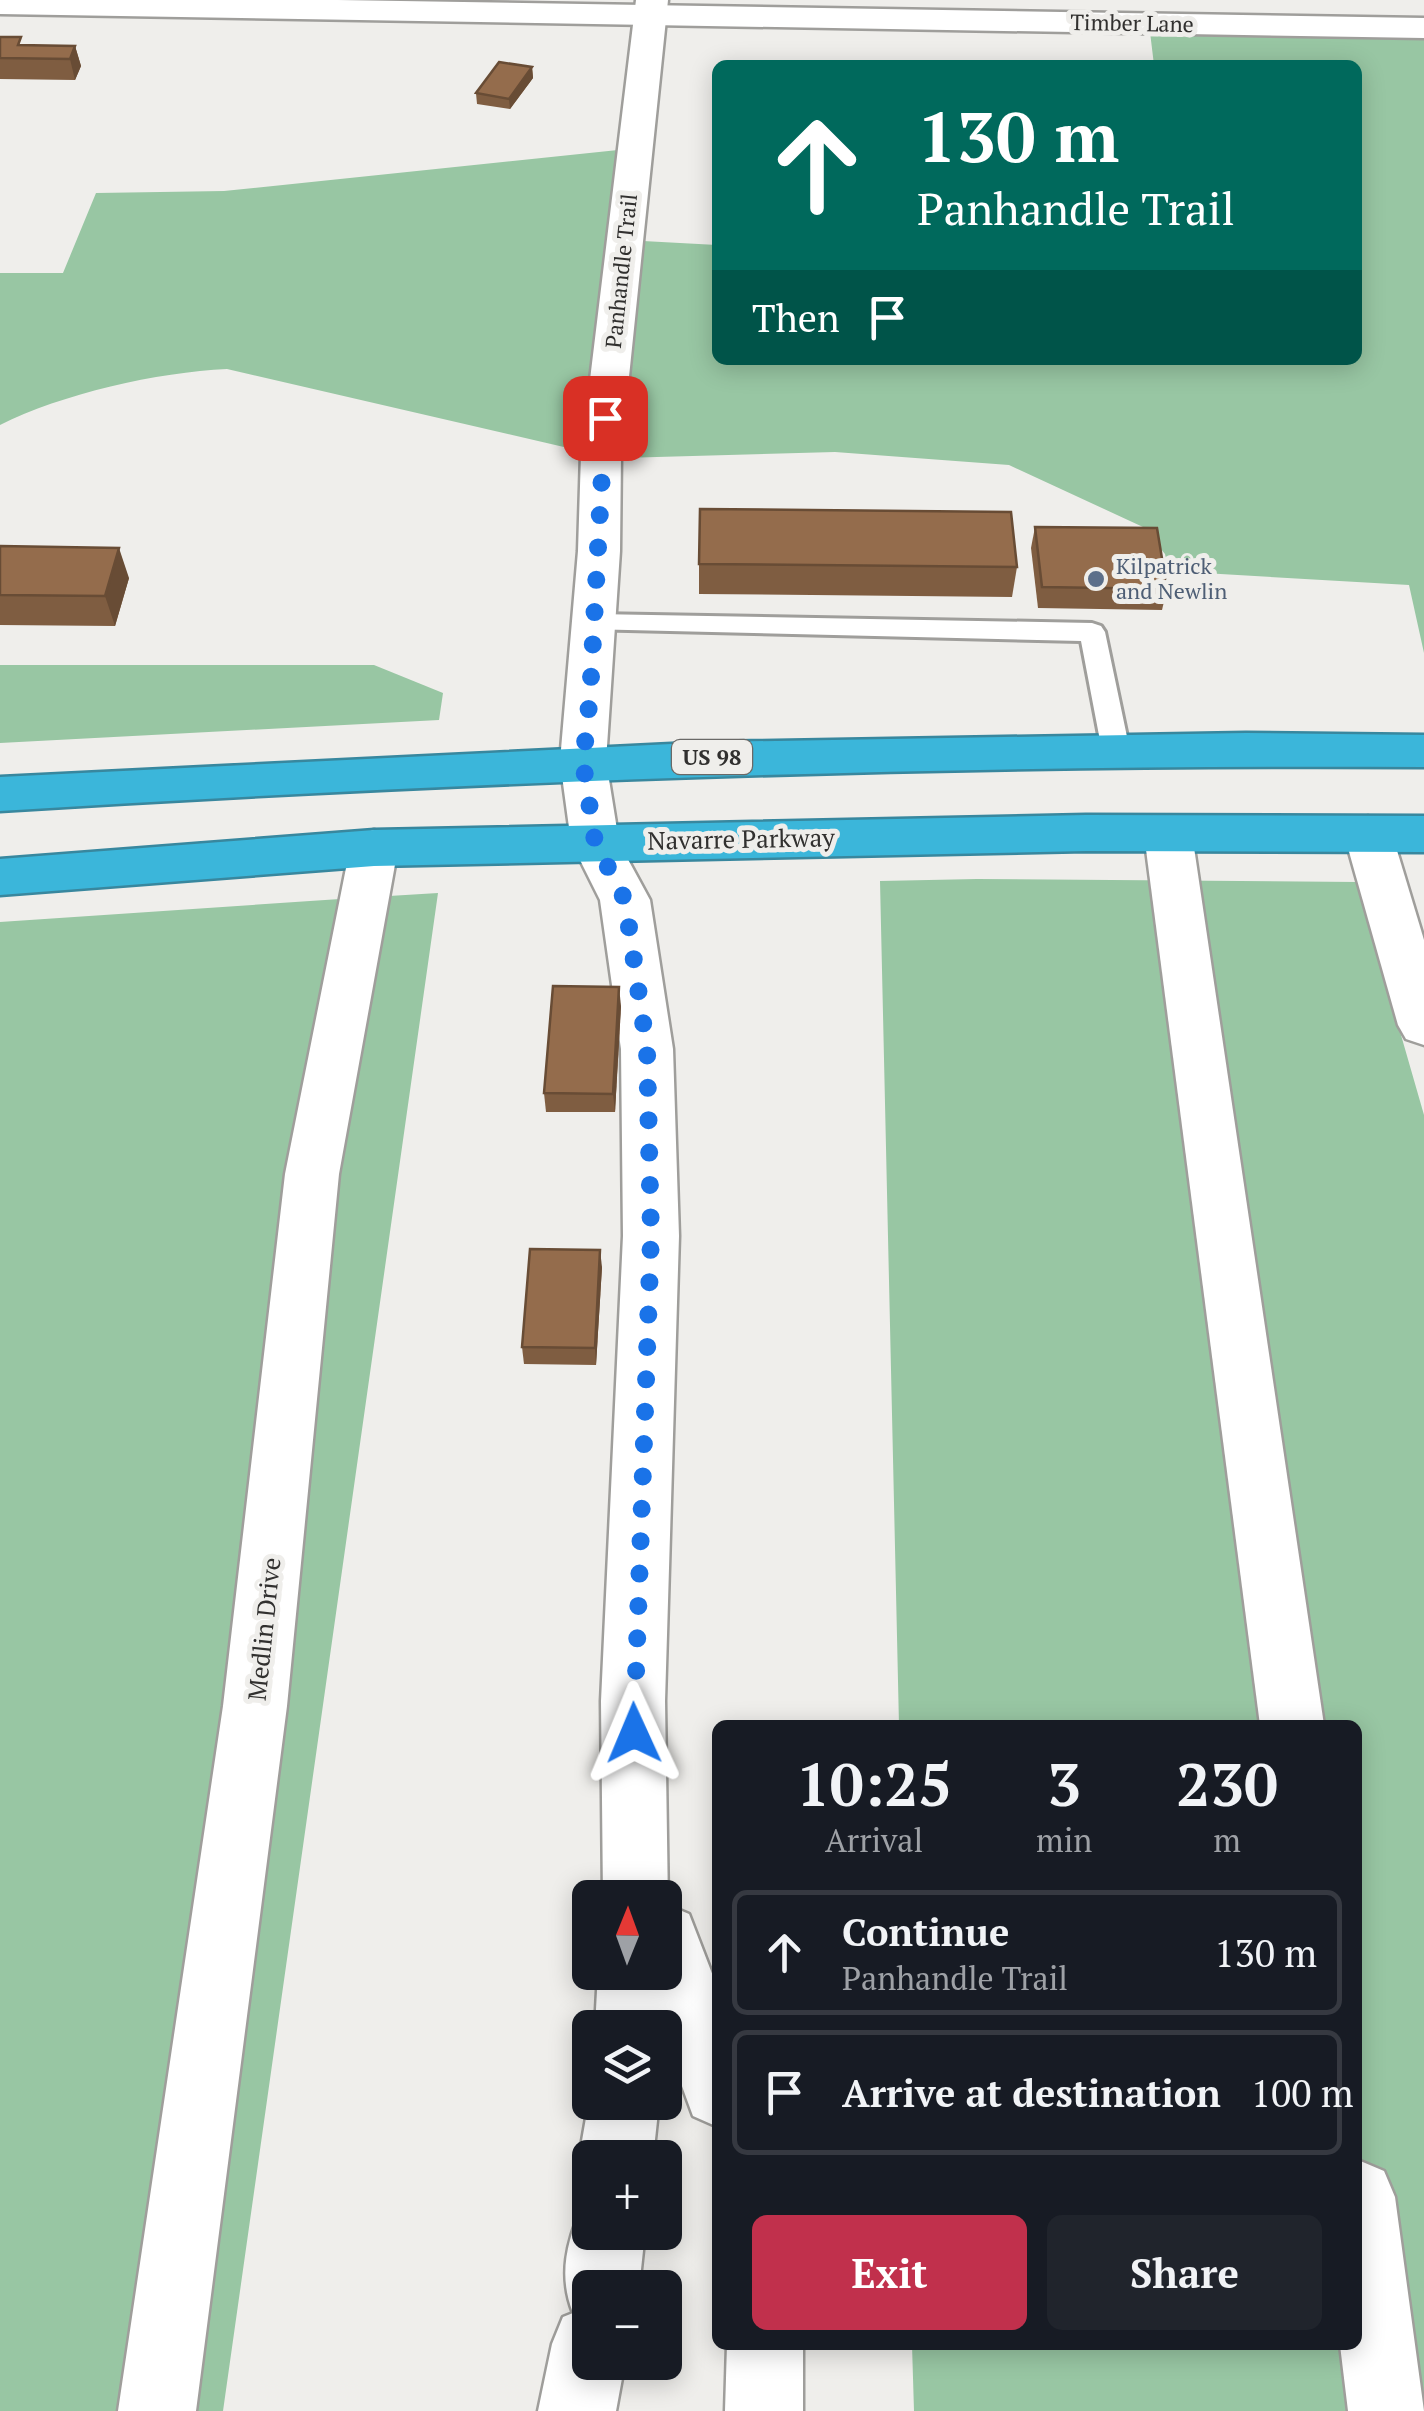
<!DOCTYPE html>
<meta charset="utf-8">
<style>
:root{--surface:#171b24;--page:#20242c;--text:#f1f3f6;--muted:#9ea1a6;--line:#363941;--accent:#c1304c}
body{margin:0;font-family:"PT Serif",serif;background:var(--page);color:var(--text);height:100vh;display:flex;flex-direction:column;font-size:38px;white-space:nowrap}
*{box-sizing:border-box;margin:0}
p{font-size:32px;color:var(--muted)}
.icon{flex:none;width:55px;height:55px;fill:none;stroke:currentColor;stroke-width:2;stroke-linecap:round;stroke-linejoin:round}
.map{position:relative;flex:1;overflow:hidden}
.panel{position:absolute;left:712px;top:1720px;width:650px;height:630px;display:flex;flex-direction:column;background:var(--surface);border-radius:15px;box-shadow:0 5px 25px #0003}
.panel>*{flex:none}
.top-card{position:absolute;left:712px;top:60px;width:650px;height:305px;border-radius:15px;box-shadow:0 5px 25px #0003;background:#00695c;color:#fff;overflow:hidden}
.needle{width:65px;rotate:1deg}
.buttons{position:absolute;left:572px;top:1880px;display:grid;gap:20px}
.buttons a{display:grid;place-items:center;width:110px;height:110px;border-radius:15px;background:var(--surface);box-shadow:0 5px 25px #0003;font-size:50px}
.pin{position:absolute;display:grid;place-items:center;width:85px;height:85px;color:#fff;margin:-42px;border-radius:20px;box-shadow:0 5px 15px #0006}
.me{position:absolute;width:110px;margin:-55px;rotate:359deg;stroke-linejoin:round;filter:drop-shadow(0 0 8px #0008)}
.turn{display:flex;align-items:center;gap:35px;height:210px;padding:0 40px;font-size:45px}
.turn .icon{width:130px;height:130px;stroke-width:2.5}
.turn b{display:block;font-size:70px;line-height:85px}
.then{display:flex;align-items:center;height:95px;padding:0 40px;background:#0003;gap:20px;font-size:38px}
.eta{display:flex;justify-content:space-evenly;align-items:center;height:170px;text-align:center}
.eta b{font-size:60px;font-weight:700;line-height:70px}
.primary-button{display:flex;gap:20px;margin-top:auto;padding:20px 40px}
.primary-button a{flex:1;height:115px;border-radius:15px;background:var(--accent);color:#fff;font-size:40px;font-weight:700;line-height:115px;text-align:center}
.primary-button a+a{background:var(--page);color:var(--text)}
ul{padding:0;list-style:none}
li{display:flex;align-items:center;gap:30px;height:125px;margin:0 20px 15px;padding:0 20px;border:5px solid var(--line);border-radius:15px}
li div{flex:1}
li b{display:block;font-size:38px}
li em{font-style:normal}
.map>svg:first-child{display:block}
</style>
<div class="map">
<svg width="1424" height="2411" viewBox="0 0 1424 2411">
<rect width="100%" height="100%" fill="#efeeeb"/>
<g fill="#98c6a3">
<polygon points="1150,32 1424,37 1424,653 1409,585 1169,571 1165,554 1143,527 1009,465 835,452 621,458 643,241 717,245 718,360 1358,360 1358,65 1154,65"/>
<path d="M618,150L581,451L227,369C158,372 61,394 0,425V273H63L96,193L224,191Z"/>
<polygon points="0,665 374,665 443,693 439,720 0,743"/>
<polygon points="977,879 1357,882 1424,1115 1424,2411 914,2411 912,2345 1358,2345 1358,1725 899,1725 880,881"/>
<polygon points="438,893 223,2411 195,2411 287,1707 339,1175 389,896"/>
<polygon points="340,899 119,2411 0,2411 0,922"/>
</g>
<g fill="none" stroke-linecap="round" stroke-linejoin="round">
<defs>
<polygon id="lane" points="595,614 1092,623 1101,626 1105,632 1130,751 1126,758 1106,758 1102,751 1081,641 586,629 582,623 586,617"/>
<g id="street">
<polygon points="0,0 338,0 1424,18 1424,38 0,14"/>
<polygon points="1168,816 1185,822 1192,834 1324,1725 1260,1725 1144,834 1151,822"/>
<polygon points="1368,816 1385,822 1392,834 1424,940 1424,1045 1406,1039 1398,1025 1344,834 1351,822"/>
<polygon points="595,824 612,830 650,900 673,1049 679,1236 665,1701 668,1905 689,1914 718,1989 718,2127 693,2116 665,2040 665,2028 595,2028 598,1972 665,1972 665,1898 603,1898 601,1701 623,1236 621,1049 600,900 571,842 578,830"/>
<polygon points="374,830 391,835 398,848 339,1174 287,1706 196,2411 118,2411 223,1706 285,1174 350,848 357,835"/>
<polygon points="590,2095 590,2102 659,2102 653,2158 590,2158 590,2183 579,2158"/>
<polygon points="1358,2160 1384,2171 1395,2197 1424,2411 1348,2411 1340,2345 1358,2345"/>
<path d="M590,2202V2232H645L639,2288H590V2362H625L616,2411H538L552,2344L563,2317L573,2313C558,2275 567,2242 582,2206Z"/>
<polygon points="727,2345 803,2345 803,2411 725,2411"/>
</g>
<polygon id="secondary" points="636,0 668,0 621,454 620,551 606,761 619,842 612,854 595,860 578,854 571,842 560,761 578,551 581,454"/>
<g id="highway">
<path d="M1246,733L1424,735V767C949,764 475,781 0,811V777L712,742Z"/>
<polygon points="1086,815 1424,816 1424,852 1086,851 374,866 0,895 0,859 374,830"/>
</g>
</defs>
<use href="#lane" stroke="#9f9e9b" stroke-width="6"/>
<use href="#street" stroke="#9f9e9b" stroke-width="5"/>
<use href="#secondary" stroke="#9f9e9b" stroke-width="5"/>
<use href="#highway" stroke="#38879e" stroke-width="5"/>
<use href="#lane" fill="#fff" fill-rule="evenodd"/>
<use href="#street" fill="#fff" fill-rule="evenodd"/>
<use href="#secondary" fill="#fff" fill-rule="evenodd"/>
<use href="#highway" fill="#3bb6da" fill-rule="evenodd"/>
</g>
<g fill="#7f5d41">
<polygon points="0,37 23,45 75,46 81,66 75,80 0,79"/>
<polygon points="532,67 533,78 510,109 477,104 476,93"/>
<polygon points="1035,527 1167,589 1162,610 1038,608 1031,548"/>
<polygon points="0,546 129,578 115,626 0,625"/>
<polygon points="699,564 1017,567 1012,597 699,594"/>
<polygon points="621,1006 615,1112 546,1112 544,1093"/>
<polygon points="602,1267 596,1365 524,1364 522,1347"/>
</g>
<g fill="#684c35">
<polygon points="75,46 81,66 75,80 70,59"/>
<polygon points="532,67 533,78 510,109 509,99"/>
<polygon points="119,548 129,578 115,626 105,596"/>
<polygon points="619,987 621,1006 615,1112 613,1094"/>
<polygon points="600,1250 602,1267 596,1365 595,1348"/>
</g>
<g fill="#946c4c" stroke="#684c35" stroke-width="2.5">
<polygon points="0,37 21,37 18,45 75,46 70,59 0,58"/>
<polygon points="499,62 532,67 509,99 476,93"/>
<polygon points="700,509 1011,512 1017,567 699,564"/>
<polygon points="1035,527 1157,528 1167,589 1042,587"/>
<polygon points="0,546 119,548 105,596 0,595"/>
<polygon points="553,986 619,987 613,1094 544,1093"/>
<polygon points="530,1249 600,1250 595,1348 522,1347"/>
</g>
<g fill="none" stroke-linecap="round" stroke-linejoin="round">
<polyline stroke="#1a73e8" stroke-width="18" stroke-dasharray="0 32.4" points="605,418 590,696 583,762 595,842 625,900 647,1049 651,1236 634,1733"/>
</g>
<circle fill="#5c6f8a" stroke="#efeeeb" stroke-width="4" cx="1096" cy="579" r="10"/>
<g text-anchor="middle" stroke-width="10" stroke-linejoin="round" paint-order="stroke">
<g font-size="22" fill="#31302f" stroke="#efeeeb">
<text transform="translate(1132 23) rotate(1)" y="8">Timber Lane</text>
<text transform="translate(621 271) rotate(-84)" y="8">Panhandle Trail</text>
</g>
<g font-size="22" fill="#4e5e75" stroke="#efeeeb" text-anchor="start">
<text x="1116" y="574">Kilpatrick<tspan x="1116" dy="25">and Newlin</tspan></text>
</g>
<rect fill="#efeeeb" stroke="#6a6967" stroke-width="2.5" x="672" y="740" width="80" height="34" rx="8"/>
<g font-size="22" font-weight="bold" fill="#31302f">
<text x="712" y="765">US 98</text>
</g>
<g font-size="25" fill="#31302f" stroke="#efeeeb">
<text transform="translate(741 839) rotate(-1)" y="9">Navarre Parkway</text>
<text transform="translate(264 1629) rotate(-84)" y="9">Medlin Drive</text>
</g>
</g>
</svg>
<div class="buttons">
<a><svg class="needle" viewBox="-14 -14 28 28"><path d="M0-13l5 13h-10z" fill="#e53935"/><path d="M0 13l5-13h-10z" fill="#9ea1a6"/></svg></a>
<a><svg class="icon" aria-label="layers" viewBox="0 0 24 24"><path d="M12 4l9 5-9 5-9-5zM3 14l9 5 9-5"/></svg></a>
<a>+</a>
<a>−</a>
</div>
<div class="pin" style="left:605px;top:418px;background:#d93025"><svg class="icon" aria-label="arrive" viewBox="0 0 24 24"><path d="M6 21V4h12l-3 4 3 4H6"/></svg></div>
<svg class="me" style="left:634px;top:1733px" viewBox="-20 -20 40 40"><path d="M0-17L14 15 0 8-14 15z" fill="#1a73e8" stroke="#fff" stroke-width="4"/></svg>
<div class="top-card">
<div class="turn"><svg class="icon" aria-label="ahead" viewBox="0 0 24 24"><path d="M12 20V5M6 11l6-6 6 6"/></svg><div><b>130 m</b>Panhandle Trail</div></div>
<div class="then">Then<svg class="icon" aria-label="arrive" viewBox="0 0 24 24"><path d="M6 21V4h12l-3 4 3 4H6"/></svg></div>
</div>
<section class="panel">
<div class="eta">
<div><b>10:25</b><p>Arrival</p></div>
<div><b>3</b><p>min</p></div>
<div><b>230</b><p>m</p></div>
</div>
<ul>
<li><svg class="icon" aria-label="ahead" viewBox="0 0 24 24"><path d="M12 20V5M6 11l6-6 6 6"/></svg><div><b>Continue</b><p>Panhandle Trail</p></div><em>130 m</em></li>
<li><svg class="icon" aria-label="arrive" viewBox="0 0 24 24"><path d="M6 21V4h12l-3 4 3 4H6"/></svg><div><b>Arrive at destination</b></div><em>100 m</em></li>
</ul>
<div class="primary-button"><a>Exit</a><a>Share</a></div>
</section>
</div>
